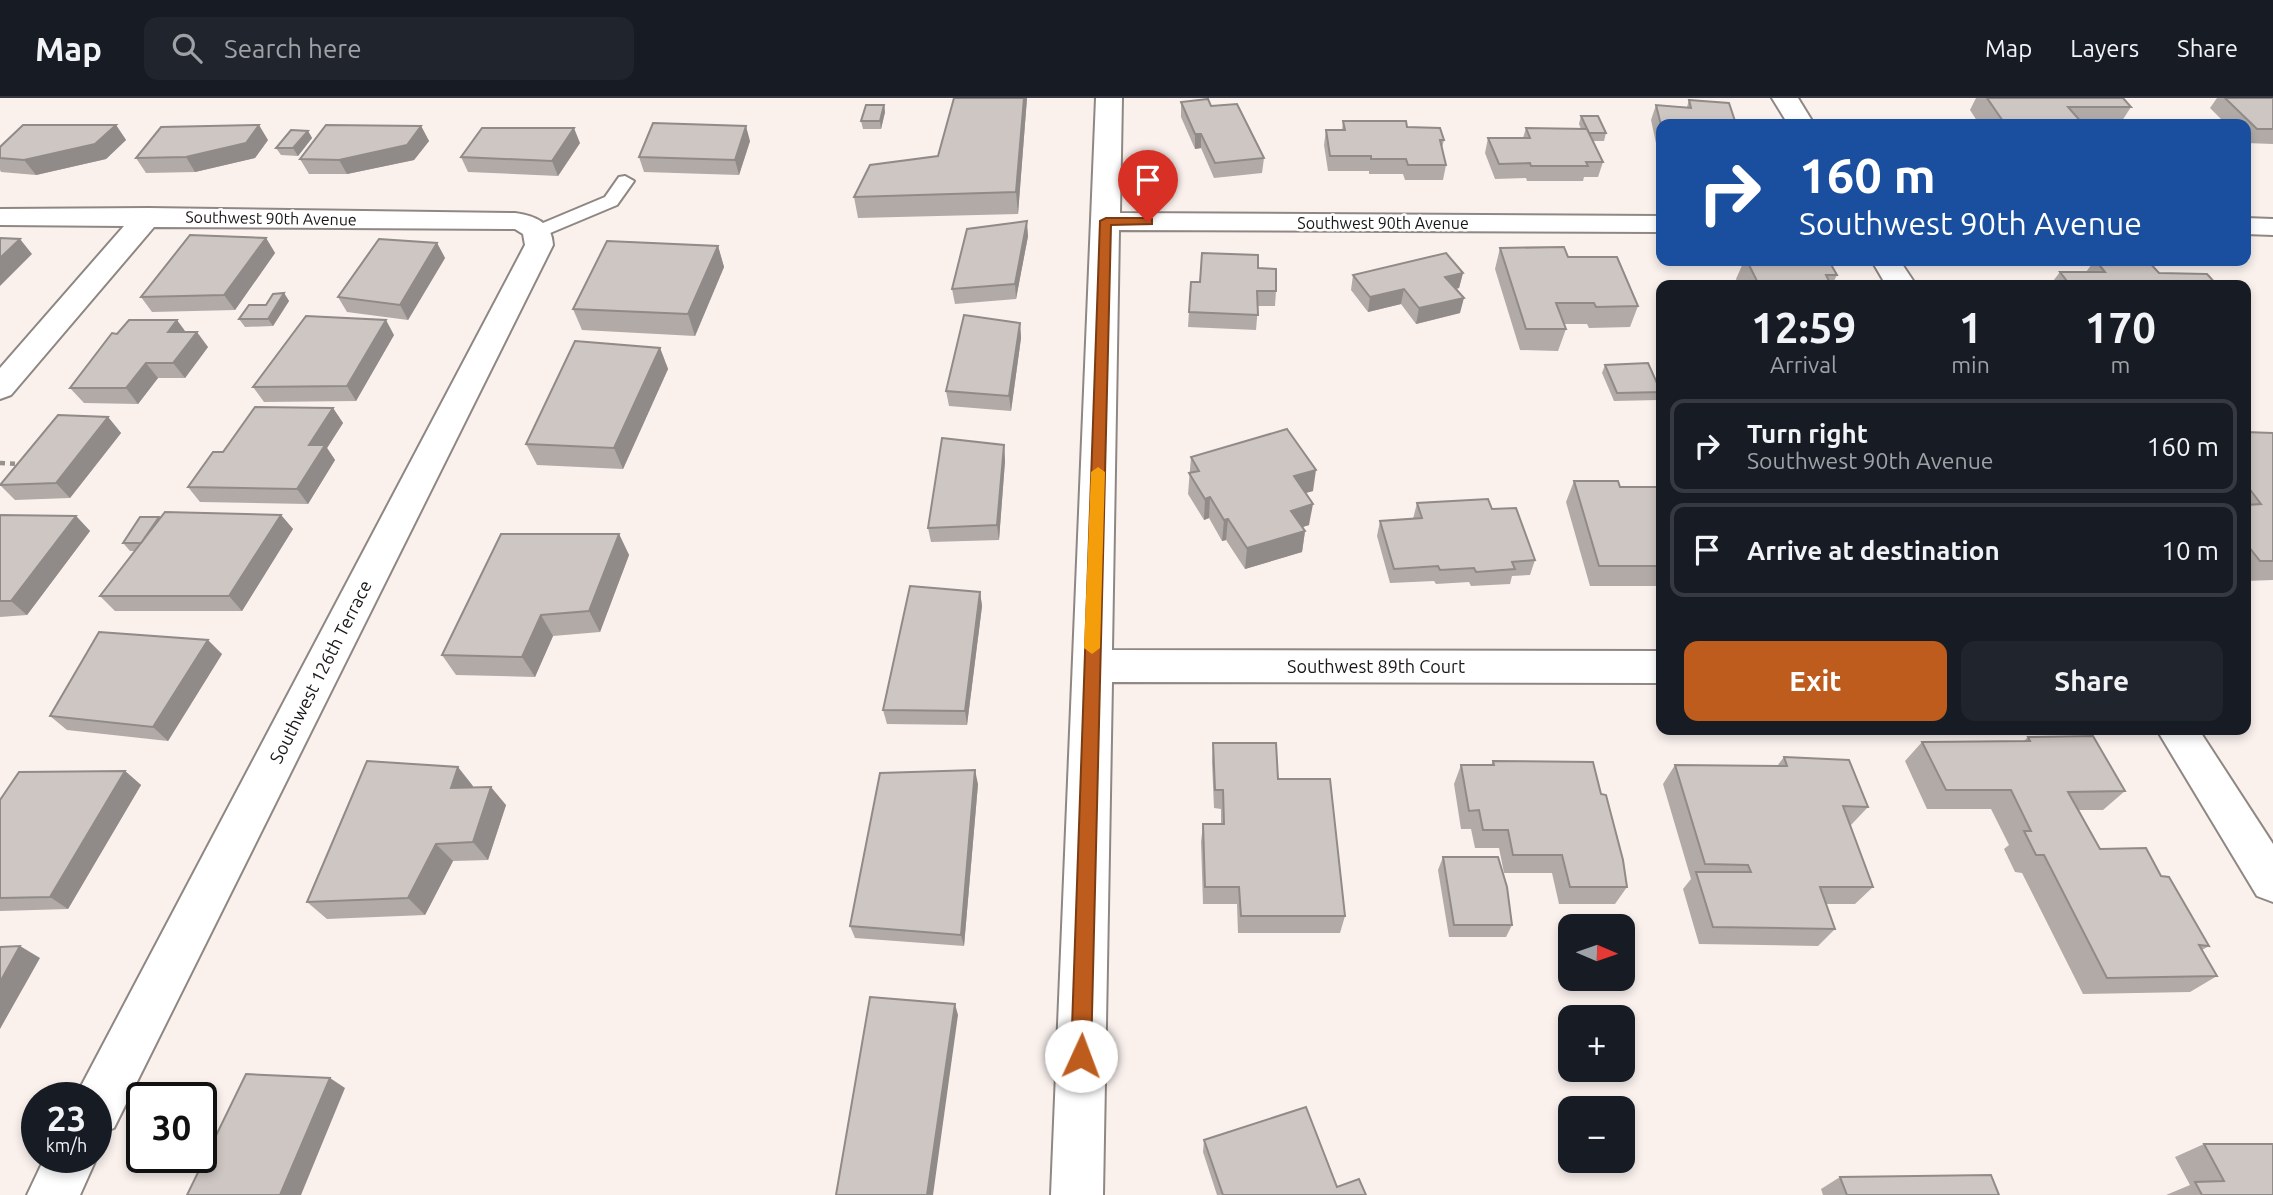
<!DOCTYPE html>
<meta charset="utf-8">
<style>
:root{--surface:#171b24;--page:#20242c;--text:#f1f3f6;--muted:#9ea1a6;--line:#363941;--accent:#bd5c1d}
body{margin:0;font-family:Ubuntu,sans-serif;background:var(--page);color:var(--text);height:100vh;display:flex;flex-direction:column;font-size:26px;white-space:nowrap}
*{box-sizing:border-box;margin:0}
p{font-size:23px;color:var(--muted)}
.icon{flex:none;width:38px;height:38px;fill:none;stroke:currentColor;stroke-width:2;stroke-linecap:round;stroke-linejoin:round}
.map{position:relative;flex:1;overflow:hidden}
.drawer{position:absolute;left:1656px;top:182px;width:595px;height:455px;display:flex;flex-direction:column;background:var(--surface);border-radius:14px;box-shadow:0 4px 10px #0003}
.drawer>*{flex:none}
.hud{position:absolute;left:1656px;top:21px;width:595px;height:147px;border-radius:14px;box-shadow:0 4px 10px #0003;background:#1a4fa0;color:#fff;overflow:hidden}
.needle{width:46px;rotate:92deg}
.tools{position:absolute;left:1558px;top:816px;display:grid;gap:14px}
.tools a{display:grid;place-items:center;width:77px;height:77px;border-radius:14px;background:var(--surface);box-shadow:0 4px 10px #0003;font-size:35px}
.speed{position:absolute;left:21px;top:984px;display:flex;gap:14px;font-size:35px;font-weight:700;text-align:center}
.speed>*{display:grid;place-content:center;width:91px;height:91px;border-radius:50%;background:var(--surface);box-shadow:0 4px 10px #0003;line-height:1}
.speed small{font-size:18px;font-weight:400}
.speed .limit{border:4px solid #111;border-radius:10px;background:#fff;color:#111}
.pin{position:absolute;display:grid;place-items:center;width:60px;height:60px;color:#fff;margin:-72px -30px;border-radius:50% 50% 50% 0;rotate:-45deg;box-shadow:0 0 7px #0007}
.pin .icon{rotate:45deg}
.me{position:absolute;width:77px;margin:-38px;rotate:2deg;stroke-linejoin:round;filter:drop-shadow(0 0 5px #0008)}
.turn{display:flex;align-items:center;gap:24px;height:147px;padding:0 28px;font-size:32px}
.turn .icon{width:91px;height:91px;stroke-width:2.5}
.turn b{display:block;font-size:49px;line-height:60px}
.eta{display:flex;justify-content:space-evenly;align-items:center;height:119px;text-align:center}
.eta b{font-size:42px;font-weight:600;line-height:49px}
.button{display:flex;gap:14px;margin-top:auto;padding:14px 28px}
.button a{flex:1;height:80px;border-radius:14px;background:var(--accent);color:#fff;font-size:28px;font-weight:600;line-height:80px;text-align:center}
.button a+a{background:var(--page);color:var(--text)}
ul{padding:0;list-style:none}
li{display:flex;align-items:center;gap:21px;height:94px;margin:0 14px 10px;padding:0 14px;border:4px solid var(--line);border-radius:14px}
li div{flex:1}
li b{display:block;font-size:26px}
li em{font-style:normal}
header{display:flex;align-items:center;gap:42px;box-sizing:border-box;height:98px;padding:0 35px;background:var(--surface);border-bottom:2px solid var(--line)}
header strong{font-size:33px}
nav{display:flex;gap:38px;margin-inline-start:auto;font-size:24px}
.search{width:490px;height:63px;background:var(--page);display:flex;align-items:center;gap:18px;box-sizing:border-box;padding:0 24px;border-radius:14px;color:var(--muted);font-size:26px}
.map>svg:first-child{display:block}
</style>
<header>
<strong>Map</strong>
<div class="search"><svg class="icon" aria-label="search" viewBox="0 0 24 24"><circle cx="10" cy="10" r="6"/><path d="M15 15l6 6"/></svg>Search here</div>
<nav><a>Map</a><a>Layers</a><a>Share</a></nav>
</header>
<div class="map">
<svg width="2273" height="1097" viewBox="0 0 2273 1097">
<rect width="100%" height="100%" fill="#faf1ed"/>
<g fill="none" stroke-linecap="round" stroke-linejoin="round">
<defs>
<polygon id="lane" points="625,78 634,83 617,107 543,138 531,138 528,134 531,130 605,99 619,79"/>
<g id="street">
<polygon points="1096,0 1122,0 1120,115 1661,118 1661,134 1119,132 1112,552 1661,553 1661,585 1112,584 1103,1097 1051,1097"/>
<path d="M148,110L515,115C535,118 552,124 553,147L114,1030L96,1037V999H76L78,994L525,147L523,136L515,131L154,129L11,297L0,301V270L124,128L0,127V111Z"/>
<polygon points="2245,120 2273,121 2273,137 2245,136"/>
<polygon points="96,1056 97,1059 80,1097 27,1097 45,1059 96,1059"/>
</g>
<g id="secondary">
<polygon points="1772,0 1798,0 1814,26 1788,26"/>
<polygon points="1872,163 1900,163 1916,187 1886,187"/>
<polygon points="2157,632 2199,632 2273,746 2273,804 2257,798"/>
</g>
</defs>
<use href="#lane" stroke="#8e8783" stroke-width="4"/>
<use href="#street" stroke="#8e8783" stroke-width="4"/>
<use href="#secondary" stroke="#8e8783" stroke-width="4"/>
<polyline stroke="#98928f" stroke-width="4.5" stroke-dasharray="5 5" stroke-linecap="butt" points="0,365 22,366"/>
<use href="#lane" fill="#fff" fill-rule="evenodd"/>
<use href="#street" fill="#fff" fill-rule="evenodd"/>
<use href="#secondary" fill="#fff" fill-rule="evenodd"/>
</g>
<g fill="#b1aaa7">
<polygon points="1027,0 1018,116 858,120 854,99 938,58"/>
<polygon points="1976,0 1987,0 2131,9 2120,26 1979,26 1970,12"/>
<polygon points="2217,0 2273,0 2273,46 2246,45 2245,26 2226,26 2210,10"/>
<polygon points="1689,2 1736,26 1661,26 1661,59 1659,59 1651,22 1656,7 1687,9"/>
<polygon points="1181,4 1211,8 1264,60 1262,75 1214,80 1201,50 1195,51 1181,19"/>
<polygon points="884,7 885,14 881,31 863,31 861,23"/>
<polygon points="1581,18 1606,35 1604,43 1592,43 1603,64 1598,79 1584,79 1583,83 1527,83 1526,80 1495,81 1485,55 1488,40 1523,40 1526,30 1581,31 1579,26"/>
<polygon points="1343,23 1407,29 1444,42 1442,50 1446,67 1443,82 1405,82 1403,76 1369,76 1369,73 1328,73 1324,47 1326,32 1342,32"/>
<polygon points="116,27 126,42 106,61 36,77 1,74 0,72 0,49"/>
<polygon points="421,28 429,43 414,62 347,76 309,76 300,61"/>
<polygon points="308,33 312,40 298,58 281,57 276,50"/>
<polygon points="268,42 255,60 195,74 146,75 136,60"/>
<polygon points="750,43 739,77 644,74 639,59"/>
<polygon points="580,45 558,78 468,74 461,59"/>
<polygon points="1028,138 1016,201 955,206 952,191"/>
<polygon points="266,140 275,155 235,212 152,214 141,199"/>
<polygon points="437,145 445,160 408,222 347,214 338,199"/>
<polygon points="718,148 724,169 695,238 582,232 573,211"/>
<polygon points="1500,150 1568,159 1638,208 1630,229 1589,230 1587,226 1564,226 1566,231 1558,253 1520,252 1495,171"/>
<polygon points="1744,163 1829,163 1837,177 1832,187 1738,187 1736,181"/>
<polygon points="2094,163 2159,175 2217,187 2050,187 2060,174 2086,174"/>
<polygon points="1258,170 1276,193 1275,208 1258,208 1256,232 1188,229 1191,184 1200,184"/>
<polygon points="1463,175 1459,190 1456,191 1460,215 1416,226 1401,206 1368,214 1351,192 1353,177"/>
<polygon points="284,195 289,203 273,228 245,229 239,221 266,207"/>
<polygon points="1020,225 1021,240 1011,313 949,308 946,293"/>
<polygon points="186,234 208,249 185,280 158,280 138,306 84,305 70,290"/>
<polygon points="394,237 356,303 264,304 253,289"/>
<polygon points="660,250 668,271 623,371 537,367 526,346"/>
<polygon points="1605,267 1661,293 1658,302 1614,303 1602,275"/>
<polygon points="333,310 343,325 327,350 335,362 308,406 200,404 188,389 223,354"/>
<polygon points="108,319 121,335 70,400 15,402 0,387"/>
<polygon points="2245,334 2273,335 2273,482 2245,483"/>
<polygon points="1004,347 1005,363 999,442 931,444 928,430"/>
<polygon points="1191,359 1313,393 1305,395 1309,427 1302,429 1305,433 1302,454 1245,471 1226,442 1222,443 1209,420 1204,422 1188,396"/>
<polygon points="1574,383 1620,389 1661,389 1661,488 1590,488 1566,404"/>
<polygon points="1417,405 1492,411 1535,462 1530,477 1512,478 1510,486 1471,488 1469,484 1436,486 1434,483 1390,485 1377,438 1380,423 1413,421"/>
<polygon points="0,417 76,418 90,433 27,517 0,519"/>
<polygon points="281,417 293,431 242,513 115,513 100,498 135,453 130,453 123,445 159,419 160,420"/>
<polygon points="619,436 629,457 600,534 553,538 535,579 456,577 442,557"/>
<polygon points="980,494 982,508 967,627 887,626 883,612"/>
<polygon points="222,556 168,643 67,632 50,618"/>
<polygon points="2028,639 2125,693 2103,712 2079,712 2100,751 2161,778 2209,848 2202,852 2217,878 2190,894 2083,896 2022,775 2015,774 2004,751 2009,747 1991,711 1927,711 1905,663 1922,644 2024,643"/>
<polygon points="1213,645 1278,681 1345,818 1340,835 1238,835 1237,806 1203,806 1201,744 1203,726 1221,726 1221,711 1214,710 1212,664"/>
<polygon points="1784,659 1868,709 1851,727 1850,727 1873,789 1855,806 1826,806 1835,831 1818,848 1699,846 1683,791 1691,781 1663,686 1675,667 1777,668"/>
<polygon points="1493,663 1601,696 1627,789 1615,806 1559,806 1552,775 1504,775 1499,750 1475,750 1471,731 1461,731 1454,686 1461,667 1491,667"/>
<polygon points="125,673 141,687 68,811 0,813 0,702"/>
<polygon points="978,686 964,848 855,840 850,828"/>
<polygon points="473,688 473,689 506,707 488,762 453,763 425,817 327,821 307,804"/>
<polygon points="1443,759 1512,827 1506,839 1449,839 1438,772"/>
<polygon points="1204,1042 1337,1089 1366,1097 1217,1097 1203,1054"/>
<polygon points="2204,1046 2273,1097 2166,1097 2190,1087 2175,1059"/>
<polygon points="1840,1079 1999,1097 1823,1097 1821,1091"/>
</g>
<g fill="#908b88">
<polygon points="1024,0 1027,0 1018,116 1016,94"/>
<polygon points="884,7 885,14 881,31 880,23"/>
<polygon points="116,27 126,42 106,61 36,77 24,62"/>
<polygon points="259,27 268,42 255,60 195,74 186,59"/>
<polygon points="421,28 429,43 414,62 347,76 339,62"/>
<polygon points="746,28 750,43 739,77 735,62"/>
<polygon points="574,30 580,45 558,78 552,63"/>
<polygon points="308,33 312,40 298,58 293,50"/>
<polygon points="1195,36 1201,36 1201,50 1195,51"/>
<polygon points="1027,123 1028,138 1016,201 1015,186"/>
<polygon points="266,140 275,155 235,212 224,197"/>
<polygon points="20,141 32,156 0,188 0,160"/>
<polygon points="437,145 445,160 408,222 400,207"/>
<polygon points="718,148 724,169 695,238 688,216"/>
<polygon points="1463,175 1459,190 1442,194 1445,179"/>
<polygon points="1404,191 1401,206 1368,214 1370,199"/>
<polygon points="284,195 289,203 273,228 268,221"/>
<polygon points="1464,200 1460,215 1416,226 1419,210"/>
<polygon points="177,222 188,237 168,234"/>
<polygon points="386,222 394,237 356,303 347,288"/>
<polygon points="1020,225 1021,240 1011,313 1009,298"/>
<polygon points="197,234 208,249 185,280 173,265"/>
<polygon points="660,250 668,271 623,371 614,350"/>
<polygon points="146,265 158,280 138,306 126,290"/>
<polygon points="333,310 343,325 327,350 335,362 308,406 297,391 309,347"/>
<polygon points="108,319 121,335 70,400 56,385"/>
<polygon points="1004,347 1005,363 999,442 997,427"/>
<polygon points="1316,372 1313,393 1291,399 1294,378"/>
<polygon points="1210,399 1209,420 1204,422 1205,401"/>
<polygon points="1313,406 1309,427 1288,434 1291,413"/>
<polygon points="281,417 293,431 242,513 229,498"/>
<polygon points="76,418 90,433 27,517 11,503"/>
<polygon points="1228,421 1226,442 1222,443 1224,422"/>
<polygon points="1305,433 1302,454 1245,471 1247,450"/>
<polygon points="619,436 629,457 600,534 589,513"/>
<polygon points="980,494 982,508 967,627 965,613"/>
<polygon points="541,517 553,538 535,579 522,559"/>
<polygon points="208,542 222,556 168,643 153,629"/>
<polygon points="458,669 473,688 467,709 451,690"/>
<polygon points="975,672 978,686 964,848 961,837"/>
<polygon points="125,673 141,687 68,811 50,799"/>
<polygon points="491,689 506,707 488,762 473,744"/>
<polygon points="436,746 453,763 425,817 408,800"/>
<polygon points="20,848 40,860 0,931 0,884"/>
<polygon points="955,906 958,917 933,1097 927,1097"/>
<polygon points="330,980 345,990 301,1097 280,1097"/>
</g>
<g fill="#cec6c2" stroke="#908b88" stroke-width="2">
<polygon points="954,0 1024,0 1016,94 854,99 870,67 938,58"/>
<polygon points="1987,0 2123,0 2131,9 2068,9 2083,26 2005,26"/>
<polygon points="2225,0 2273,0 2273,31 2257,31"/>
<polygon points="1208,1 1211,8 1237,6 1264,60 1215,65 1201,36 1195,36 1181,4"/>
<polygon points="1689,2 1729,5 1736,26 1661,26 1661,27 1656,7 1691,10"/>
<polygon points="866,7 884,7 880,23 861,23"/>
<polygon points="1581,18 1598,18 1606,35 1589,35"/>
<polygon points="1343,23 1406,23 1407,29 1440,30 1444,42 1440,42 1446,67 1408,67 1406,61 1371,61 1371,58 1330,58 1326,32 1345,32"/>
<polygon points="653,25 746,28 735,62 639,59"/>
<polygon points="23,27 116,27 95,46 24,62 0,60 0,49"/>
<polygon points="259,27 246,45 186,59 136,60 161,29"/>
<polygon points="326,27 421,28 407,47 339,62 300,61"/>
<polygon points="482,30 574,30 552,63 461,59"/>
<polygon points="1526,30 1587,31 1603,64 1586,64 1588,68 1531,68 1530,65 1499,66 1488,40 1530,40"/>
<polygon points="291,32 308,33 293,50 276,50"/>
<polygon points="1027,123 1015,186 952,191 967,131"/>
<polygon points="190,137 266,140 224,197 141,199"/>
<polygon points="0,140 20,141 0,160"/>
<polygon points="379,141 437,145 400,207 338,199"/>
<polygon points="607,143 718,148 688,216 573,211"/>
<polygon points="1564,149 1568,159 1617,159 1638,208 1596,209 1594,205 1556,205 1566,231 1526,231 1500,150"/>
<polygon points="1202,155 1258,157 1258,170 1276,171 1276,193 1257,193 1258,217 1189,214 1191,184 1200,184"/>
<polygon points="1446,155 1463,175 1445,179 1464,200 1419,210 1404,191 1370,199 1353,177"/>
<polygon points="1747,163 1829,163 1837,177 1826,177 1831,187 1759,187"/>
<polygon points="2096,163 2148,163 2159,175 2207,176 2217,187 2070,187 2060,174 2105,174"/>
<polygon points="284,195 268,221 239,221 249,207 266,207 273,196"/>
<polygon points="964,217 1020,225 1009,298 946,293"/>
<polygon points="306,218 386,222 347,288 253,289"/>
<polygon points="129,222 177,222 168,234 197,234 173,265 146,265 126,290 70,290 112,235 117,236"/>
<polygon points="575,243 660,250 614,350 526,346"/>
<polygon points="1648,265 1661,294 1617,295 1605,267"/>
<polygon points="255,309 333,310 309,347 325,347 297,391 188,389 213,354 223,354"/>
<polygon points="58,317 108,319 56,385 0,387"/>
<polygon points="1287,331 1316,372 1294,378 1313,406 1291,413 1305,433 1247,450 1228,421 1224,422 1210,399 1205,401 1189,375 1199,373 1191,359"/>
<polygon points="2245,334 2273,335 2273,463 2260,463 2245,444 2245,407 2261,406 2245,385"/>
<polygon points="942,340 1004,347 997,427 928,430"/>
<polygon points="1574,383 1618,383 1620,389 1661,389 1661,468 1599,468"/>
<polygon points="1488,401 1492,411 1516,410 1535,462 1512,464 1515,471 1476,474 1474,470 1440,472 1438,468 1394,471 1380,423 1422,420 1417,405"/>
<polygon points="165,414 281,417 229,498 100,498"/>
<polygon points="0,417 76,418 11,503 0,503"/>
<polygon points="140,419 159,419 141,445 123,445"/>
<polygon points="501,436 619,436 589,513 541,517 522,559 442,557"/>
<polygon points="910,488 980,494 965,613 883,612"/>
<polygon points="99,534 208,542 153,629 50,618"/>
<polygon points="2093,638 2125,693 2068,694 2100,751 2146,750 2161,778 2169,779 2209,848 2199,847 2217,878 2107,880 2044,757 2036,757 2024,733 2031,733 2011,692 1946,692 1922,644 2030,643 2028,639"/>
<polygon points="1213,645 1276,645 1278,681 1330,681 1345,818 1241,818 1239,789 1205,789 1203,726 1224,726 1223,692 1215,692"/>
<polygon points="1784,659 1849,662 1868,709 1843,708 1873,789 1820,789 1835,831 1713,829 1696,774 1751,774 1748,767 1705,766 1675,667 1787,668"/>
<polygon points="367,663 458,669 451,690 491,689 473,744 436,746 408,800 307,804"/>
<polygon points="1493,663 1593,664 1601,696 1606,697 1623,762 1627,789 1570,789 1562,757 1513,757 1508,732 1483,732 1479,712 1469,713 1461,667 1494,667"/>
<polygon points="975,672 961,837 850,828 880,675"/>
<polygon points="125,673 50,799 0,800 0,702 19,674"/>
<polygon points="1443,759 1498,759 1507,789 1512,827 1454,827"/>
<polygon points="20,848 0,884 0,849"/>
<polygon points="870,899 955,906 927,1097 836,1097"/>
<polygon points="246,976 330,980 280,1097 187,1097"/>
<polygon points="1306,1009 1337,1089 1359,1081 1366,1097 1223,1097 1204,1042"/>
<polygon points="2204,1046 2273,1046 2273,1097 2202,1097 2195,1084 2224,1083"/>
<polygon points="1991,1077 1999,1097 1847,1097 1840,1079"/>
</g>
<polygon fill="#bd5c1d" stroke="#7b3c13" stroke-width="2" points="1148,120 1152,121 1152,126 1111,127 1091,958 1088,965 1081,968 1074,965 1071,958 1100,123 1106,120"/>
<polygon fill="#f59e0b" points="1098,369 1105,374 1100,550 1092,556 1084,550 1091,374"/>
<g text-anchor="middle" stroke-width="5" stroke-linejoin="round" paint-order="stroke">
<g font-size="16" fill="#1a1816" stroke="#fff">
<text transform="translate(271 120) rotate(1)" y="6">Southwest 90th Avenue</text>
<text x="1383" y="131">Southwest 90th Avenue</text>
</g>
<g font-size="18" fill="#1a1816" stroke="#fff">
<text x="1376" y="575">Southwest 89th Court</text>
<text transform="translate(321 574) rotate(-63)" y="6">Southwest 126th Terrace</text>
</g>
</g>
</svg>
<div class="tools">
<a><svg class="needle" viewBox="-14 -14 28 28"><path d="M0-13l5 13h-10z" fill="#e53935"/><path d="M0 13l5-13h-10z" fill="#9ea1a6"/></svg></a>
<a>+</a>
<a>−</a>
</div>
<div class="speed"><div>23<small>km/h</small></div><div class="limit">30</div></div>
<div class="pin" style="left:1148px;top:124px;background:#d93025"><svg class="icon" aria-label="arrive" viewBox="0 0 24 24"><path d="M6 21V4h12l-3 4 3 4H6"/></svg></div>
<svg class="me" style="left:1081px;top:958px" viewBox="-20 -20 40 40"><circle r="19" fill="#fff"/><path d="M0-13L10 11 0 6-10 11z" fill="#bd5c1d"/></svg>
<div class="hud">
<div class="turn"><svg class="icon" aria-label="right" viewBox="0 0 24 24"><path d="M7 20v-9h11M14 6l5 5-5 5"/></svg><div><b>160 m</b>Southwest 90th Avenue</div></div>
</div>
<section class="drawer">
<div class="eta">
<div><b>12:59</b><p>Arrival</p></div>
<div><b>1</b><p>min</p></div>
<div><b>170</b><p>m</p></div>
</div>
<ul>
<li><svg class="icon" aria-label="right" viewBox="0 0 24 24"><path d="M7 20v-9h11M14 6l5 5-5 5"/></svg><div><b>Turn right</b><p>Southwest 90th Avenue</p></div><em>160 m</em></li>
<li><svg class="icon" aria-label="arrive" viewBox="0 0 24 24"><path d="M6 21V4h12l-3 4 3 4H6"/></svg><div><b>Arrive at destination</b></div><em>10 m</em></li>
</ul>
<div class="button"><a>Exit</a><a>Share</a></div>
</section>
</div>
